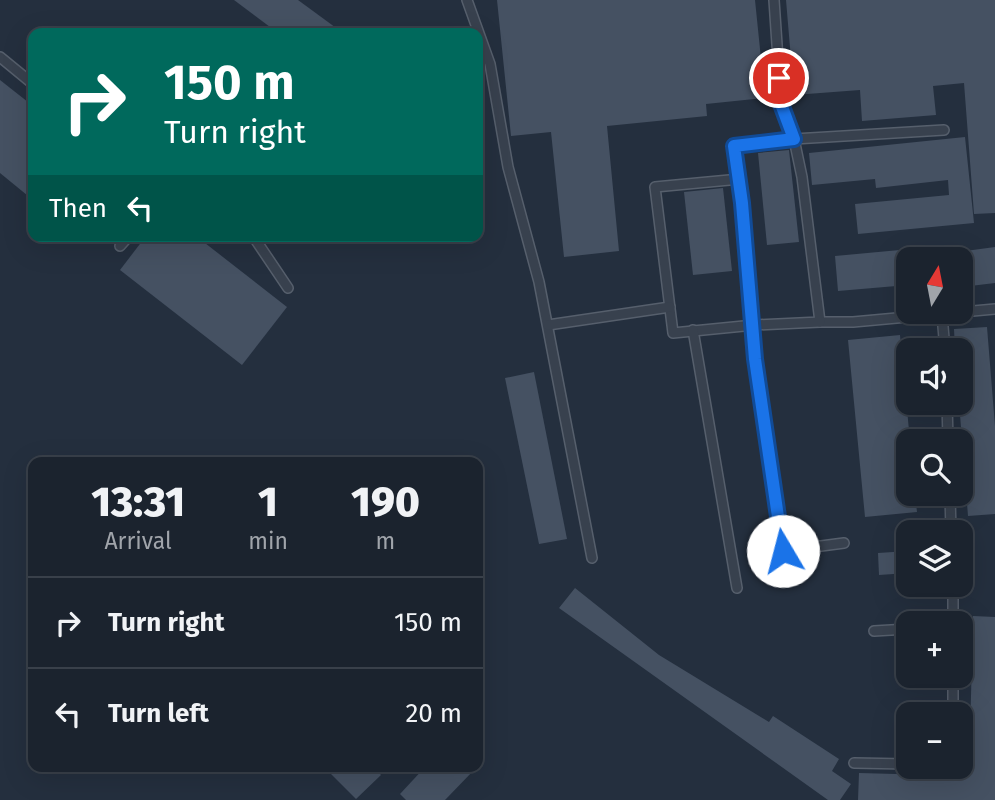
<!DOCTYPE html>
<meta charset="utf-8">
<style>
:root{--surface:#1b232e;--page:#242b36;--text:#f1f3f6;--muted:#a0a4aa;--line:#39404a}
body{margin:0;font-family:"Fira Sans",sans-serif;background:var(--page);color:var(--text);height:100vh;display:flex;flex-direction:column;font-size:26px;white-space:nowrap}
*{box-sizing:border-box;margin:0}
p{font-size:23px;color:var(--muted)}
.icon{flex:none;width:38px;height:38px;fill:none;stroke:currentColor;stroke-width:2;stroke-linecap:round;stroke-linejoin:round}
.map{position:relative;flex:1;overflow:hidden}
.drawer{position:absolute;left:28px;top:457px;width:455px;height:315px;display:flex;flex-direction:column;background:var(--surface);border-radius:14px;box-shadow:0 7px 28px #0002,0 0 0 2px var(--line)}
.drawer>*{flex:none}
.hud{position:absolute;left:28px;top:28px;width:455px;height:214px;border-radius:14px;box-shadow:0 7px 28px #0002,0 0 0 2px var(--line);background:#00695c;color:#fff;overflow:hidden}
.needle{width:46px;rotate:10deg}
.buttons{position:absolute;left:896px;top:247px;display:grid;gap:14px}
.buttons a{display:grid;place-items:center;width:77px;height:77px;border-radius:14px;background:var(--surface);box-shadow:0 7px 28px #0002,0 0 0 2px var(--line);font-size:35px}
.pin{position:absolute;display:grid;place-items:center;width:60px;height:60px;color:#fff;margin:-30px;border:4px solid #fff;border-radius:50%;box-shadow:0 2px 7px #0007}
.me{position:absolute;width:77px;margin:-38px;rotate:352deg;stroke-linejoin:round;filter:drop-shadow(0 0 5px #0008)}
.turn{display:flex;align-items:center;gap:24px;height:147px;padding:0 21px;font-size:32px}
.turn .icon{width:91px;height:91px;stroke-width:2.5}
.turn b{display:block;font-size:49px;line-height:60px}
.then{display:flex;align-items:center;height:66px;padding:0 21px;background:#0003;gap:14px;font-size:26px}
.eta{display:flex;justify-content:space-evenly;align-items:center;height:119px;text-align:center}
.eta b{font-size:42px;font-weight:800;line-height:49px}
ul{padding:0;list-style:none}
li{display:flex;align-items:center;gap:21px;height:91px;padding:0 21px;border-top:2px solid var(--line)}
li div{flex:1}
li b{display:block;font-size:26px}
li em{font-style:normal}
.map>svg:first-child{display:block}
</style>
<div class="map">
<svg width="995" height="800" viewBox="0 0 995 800">
<rect width="100%" height="100%" fill="#242f3e"/>
<g fill="#455162">
<polygon points="234,0 298,0 343,33 278,33"/>
<polygon points="497,0 755,0 765,98 706,104 707,116 607,126 619,251 564,257 551,132 511,136"/>
<polygon points="786,0 995,0 995,213 974,214 964,83 933,86 936,115 862,121 860,90 794,95"/>
<polygon points="0,80 33,106 33,200 0,173"/>
<polygon points="965,137 974,223 858,234 855,204 949,195 948,180 876,188 875,179 812,185 809,153"/>
<polygon points="789,150 799,242 767,245 758,153"/>
<polygon points="723,188 732,271 693,275 684,192"/>
<polygon points="79,236 96,236 89,244"/>
<polygon points="146,236 196,236 287,307 242,365 120,270"/>
<polygon points="932,247 933,259 908,259 908,285 838,291 835,256"/>
<polygon points="995,247 995,283 962,287 958,252"/>
<polygon points="987,327 995,426 995,514 968,516 959,402 961,350 955,350 954,329"/>
<polygon points="900,335 910,441 908,441 908,494 915,494 917,512 865,517 848,340"/>
<polygon points="534,372 567,539 539,544 505,378"/>
<polygon points="908,551 908,573 879,575 878,553"/>
<polygon points="575,588 659,655 769,722 773,716 839,759 832,771 851,784 840,800 828,800 559,608"/>
<polygon points="973,616 995,617 995,800 858,800 859,773 969,776"/>
<polygon points="323,766 373,766 381,775 356,799"/>
<polygon points="426,766 471,766 474,770 445,800 406,800 400,794"/>
</g>
<g fill="none" stroke-linecap="round" stroke-linejoin="round">
<defs>
<g id="service">
<polyline points="467,0 490,64 508,167 539,282 592,558"/>
<polyline points="0,57 33,84"/>
<polyline points="740,179 655,187 673,333 754,325 740,179 735,146 794,139 781,104 774,0"/>
<polyline points="253,236 288,288"/>
<polyline points="120,246 129,236"/>
<polyline points="942,315 945,350"/>
<polyline points="820,322 853,322 995,309"/>
<polyline points="548,325 670,307"/>
<polyline points="693,330 737,588"/>
<polyline points="947,402 948,441"/>
<polyline points="950,494 951,532"/>
<polyline points="844,543 783,551 756,359 754,325 820,322 802,177 794,139 944,130"/>
<polyline points="953,623 953,584"/>
<polyline points="874,631 908,629"/>
<polyline points="953,714 953,676"/>
<polyline points="854,763 908,764"/>
</g>
</defs>
<use href="#service" stroke="#565f6c" stroke-width="12"/>
<use href="#service" stroke="#38414e" stroke-width="9"/>
</g>
<g fill="none" stroke-linecap="round" stroke-linejoin="round">
<defs>
<polyline id="route" points="779,78 781,104 794,139 734,146 742,203 755,359 783,551"/>
</defs>
<use href="#route" stroke="#114b97" stroke-width="18"/>
<use href="#route" stroke="#1a73e8" stroke-width="12"/>
</g>
</svg>
<div class="buttons">
<a><svg class="needle" viewBox="-14 -14 28 28"><path d="M0-13l5 13h-10z" fill="#e53935"/><path d="M0 13l5-13h-10z" fill="#a0a4aa"/></svg></a>
<a><svg class="icon" aria-label="sound" viewBox="0 0 24 24"><path d="M4 9h4l5-4v14l-5-4H4zM17 9q2 3 0 6"/></svg></a>
<a><svg class="icon" aria-label="search" viewBox="0 0 24 24"><circle cx="10" cy="10" r="6"/><path d="M15 15l6 6"/></svg></a>
<a><svg class="icon" aria-label="layers" viewBox="0 0 24 24"><path d="M12 4l9 5-9 5-9-5zM3 14l9 5 9-5"/></svg></a>
<a>+</a>
<a>−</a>
</div>
<div class="pin" style="left:779px;top:78px;background:#d93025"><svg class="icon" aria-label="arrive" viewBox="0 0 24 24"><path d="M6 21V4h12l-3 4 3 4H6"/></svg></div>
<svg class="me" style="left:783px;top:551px" viewBox="-20 -20 40 40"><circle r="19" fill="#fff"/><path d="M0-13L10 11 0 6-10 11z" fill="#1a73e8"/></svg>
<div class="hud">
<div class="turn"><svg class="icon" aria-label="right" viewBox="0 0 24 24"><path d="M7 20v-9h11M14 6l5 5-5 5"/></svg><div><b>150 m</b>Turn right</div></div>
<div class="then">Then<svg class="icon" aria-label="left" viewBox="0 0 24 24"><path d="M17 20v-9H6M10 6l-5 5 5 5"/></svg></div>
</div>
<section class="drawer">
<div class="eta">
<div><b>13:31</b><p>Arrival</p></div>
<div><b>1</b><p>min</p></div>
<div><b>190</b><p>m</p></div>
</div>
<ul>
<li><svg class="icon" aria-label="right" viewBox="0 0 24 24"><path d="M7 20v-9h11M14 6l5 5-5 5"/></svg><div><b>Turn right</b></div><em>150 m</em></li>
<li><svg class="icon" aria-label="left" viewBox="0 0 24 24"><path d="M17 20v-9H6M10 6l-5 5 5 5"/></svg><div><b>Turn left</b></div><em>20 m</em></li>
</ul>
</section>
</div>
